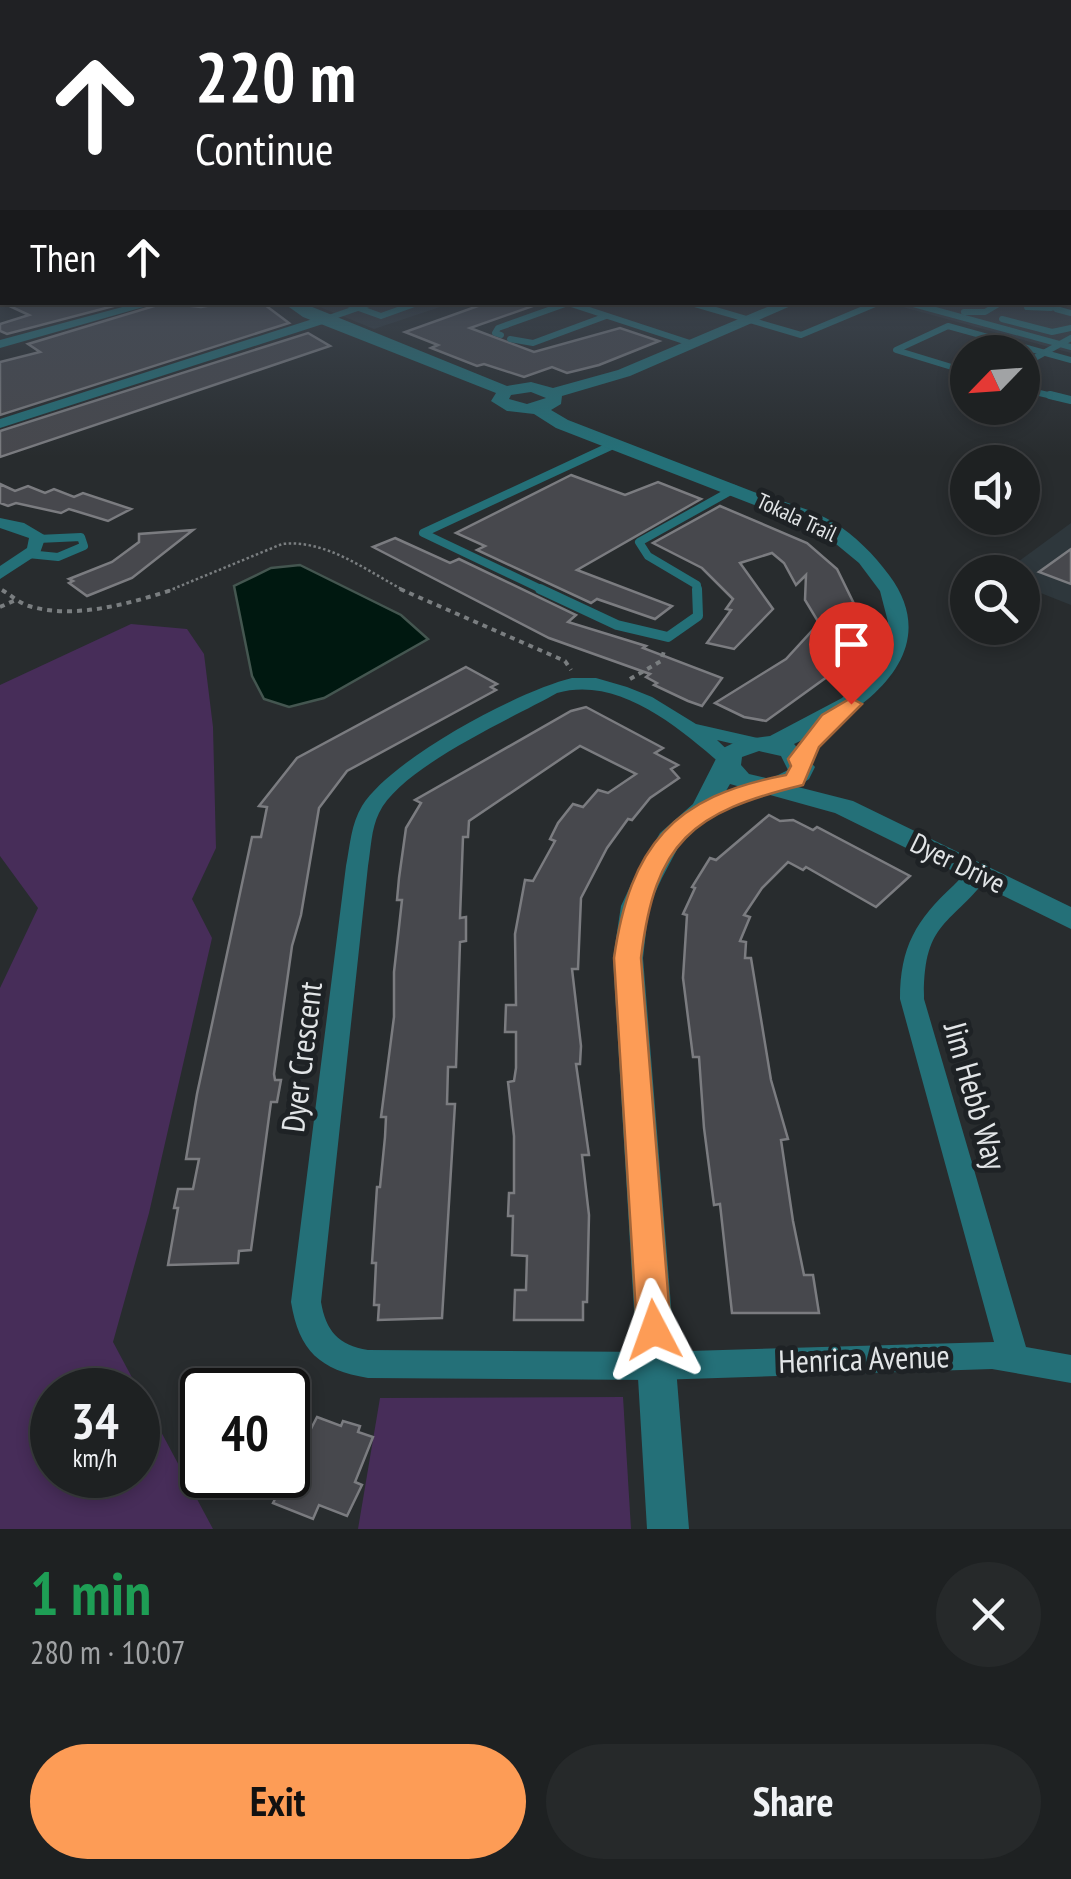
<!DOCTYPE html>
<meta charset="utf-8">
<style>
:root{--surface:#1e2122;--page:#26292a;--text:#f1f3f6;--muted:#a1a3a5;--line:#3c3e40;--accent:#fd9c56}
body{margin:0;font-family:"PT Sans Narrow",sans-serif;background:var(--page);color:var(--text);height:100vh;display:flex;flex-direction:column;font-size:38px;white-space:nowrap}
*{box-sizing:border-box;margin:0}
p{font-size:32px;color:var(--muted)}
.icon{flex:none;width:55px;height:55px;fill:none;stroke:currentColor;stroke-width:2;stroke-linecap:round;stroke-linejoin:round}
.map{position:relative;height:1529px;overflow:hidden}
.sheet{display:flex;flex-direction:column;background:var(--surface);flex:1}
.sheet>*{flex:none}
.banner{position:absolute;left:0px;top:0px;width:1072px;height:305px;box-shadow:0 5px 15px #0003,0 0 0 2px var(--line);background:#202124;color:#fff;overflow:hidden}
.needle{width:65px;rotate:245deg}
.tools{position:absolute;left:950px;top:335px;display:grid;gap:20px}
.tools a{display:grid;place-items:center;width:90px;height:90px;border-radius:50%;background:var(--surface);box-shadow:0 5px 15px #0003,0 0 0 2px var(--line);font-size:50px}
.speed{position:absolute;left:30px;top:1368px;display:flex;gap:20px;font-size:50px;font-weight:700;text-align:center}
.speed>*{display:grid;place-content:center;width:130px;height:130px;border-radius:50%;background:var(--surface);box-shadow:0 5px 15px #0003,0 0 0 2px var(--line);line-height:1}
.speed small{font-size:25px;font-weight:400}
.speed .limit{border:5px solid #111;border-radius:15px;background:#fff;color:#111}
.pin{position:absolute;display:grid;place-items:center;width:85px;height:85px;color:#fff;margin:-102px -42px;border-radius:50% 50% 50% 0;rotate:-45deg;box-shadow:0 0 10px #0007}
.pin .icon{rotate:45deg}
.me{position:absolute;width:110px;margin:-55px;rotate:356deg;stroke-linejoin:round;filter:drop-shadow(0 0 8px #0008)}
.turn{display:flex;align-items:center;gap:35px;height:210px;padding:0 30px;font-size:45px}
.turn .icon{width:130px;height:130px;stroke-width:2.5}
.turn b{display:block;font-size:70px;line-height:85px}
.then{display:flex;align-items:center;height:95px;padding:0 30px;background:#0003;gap:20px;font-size:38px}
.round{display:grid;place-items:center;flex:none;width:105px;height:105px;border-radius:52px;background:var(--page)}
.summary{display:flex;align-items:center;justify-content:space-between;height:170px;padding:0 30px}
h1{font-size:60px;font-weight:600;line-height:75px;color:#1e9e55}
.primary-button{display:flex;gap:20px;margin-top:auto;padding:20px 30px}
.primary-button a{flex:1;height:115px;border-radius:60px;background:var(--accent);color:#111;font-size:40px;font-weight:600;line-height:115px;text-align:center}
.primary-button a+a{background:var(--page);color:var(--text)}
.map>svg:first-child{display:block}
</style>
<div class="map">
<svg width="1071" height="1529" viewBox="0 0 1071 1529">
<rect width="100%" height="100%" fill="#282c2e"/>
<g fill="#2e373c">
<polygon points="310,303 452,303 374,329"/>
<polygon points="888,303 1036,303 1071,312 1071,353"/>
<polygon points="1071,523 1071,605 1023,586 1022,572 1004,572"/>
</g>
<g fill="#472d59" fill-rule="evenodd">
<path d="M131,624L187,629L204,654L213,727L216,848L192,899L212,938L149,1213L113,1342L213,1529H0V988L38,908L0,856V685ZM52,1390H138V1475H52Z"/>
<polygon points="623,1397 631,1529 358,1529 380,1398"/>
</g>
<polygon fill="#001810" stroke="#445650" stroke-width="2.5" points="300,565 401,615 428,639 324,698 289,707 264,699 252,676 234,586 271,568"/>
<g fill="#47484d" stroke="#7b7c80" stroke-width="2.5">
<polygon points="1,302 102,302 125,303 7,334 0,331 0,324 29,315"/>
<polygon points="229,302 261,302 289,323 0,415 0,362 40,352 28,344 164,303 201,307"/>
<polygon points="489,302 532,302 533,306 470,328 534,352 620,328 659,341 599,365 567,373 552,367 524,377 484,364 477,366 431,348 438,345 405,332"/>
<polygon points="308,333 330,346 0,457 0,431"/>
<polygon points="571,475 625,495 658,482 701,499 577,570 672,606 655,619 597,599 591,603 477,550 485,546 456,533"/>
<polygon points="0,484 15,491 28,486 45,493 54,489 74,497 83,493 131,509 108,521 69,509 61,513 16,503 8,506 0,503"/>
<polygon points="720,506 807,543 837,569 858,612 849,647 853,648 831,674 766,721 744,717 715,703 786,659 819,623 805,600 806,575 796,585 784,563 772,553 740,563 773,609 734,649 707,643 731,610 726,609 733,599 702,568 653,543"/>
<polygon points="193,530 132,578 87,596 69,583 73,581 69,579 112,562 139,542 139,534"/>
<polygon points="395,538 450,563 459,559 576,615 568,622 646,646 643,648 722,678 702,706 688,701 654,685 657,683 646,677 650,674 549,638 373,547"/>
<polygon points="1071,549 1071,584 1039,572"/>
<polygon points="466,667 497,684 491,687 496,690 347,771 319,808 301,915 292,946 274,1074 275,1080 281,1080 277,1102 271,1102 251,1250 239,1251 238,1263 168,1265 178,1208 174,1208 178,1189 193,1189 199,1159 186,1159 197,1094 252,837 261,837 267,807 259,806 297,758"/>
<polygon points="586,707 663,748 655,753 678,765 671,769 679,778 650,798 632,820 628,819 607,848 581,898 578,969 572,969 581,1046 580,1064 576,1064 589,1155 582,1155 589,1215 587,1302 583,1302 583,1320 514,1320 515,1290 526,1290 527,1256 512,1255 513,1216 508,1216 509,1193 514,1193 514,1136 508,1082 514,1081 516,1068 516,1032 505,1032 506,1005 516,1005 515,934 525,880 533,881 555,841 550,839 558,823 573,804 583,807 598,790 608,793 636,774 580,746 469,821 468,837 463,837 460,918 466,917 466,941 460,942 456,1067 448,1067 447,1104 455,1104 442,1318 378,1320 379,1305 374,1305 376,1263 372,1263 377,1187 380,1187 385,1137 386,1117 381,1117 394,1017 394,972 402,900 397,900 399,878 406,828 421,803 415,800 571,711"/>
<polygon points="769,815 780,821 793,820 813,830 817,827 910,876 876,907 806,867 803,870 788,862 762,888 744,915 750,917 740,941 746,942 745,958 751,958 771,1080 788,1139 781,1140 793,1221 804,1275 813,1275 819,1313 732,1313 720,1204 714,1205 704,1128 699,1057 693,1057 683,978 687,915 683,914 695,888 692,887 710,858 716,860"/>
<polygon points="317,1417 341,1426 343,1421 360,1426 358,1432 373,1437 355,1482 362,1485 347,1516 319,1505 313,1519 273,1503"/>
</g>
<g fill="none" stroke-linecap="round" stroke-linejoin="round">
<path stroke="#7a7e80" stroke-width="2.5" stroke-dasharray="2.5 2.5" stroke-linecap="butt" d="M168,591L282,544C326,539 367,571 405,591"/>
<g stroke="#7a7e80" stroke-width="4" stroke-dasharray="5 5" stroke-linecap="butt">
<polyline points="400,589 565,661 571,670"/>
<path d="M2,590C11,595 19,603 29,606C75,620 131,603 175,589"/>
<polyline points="0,607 18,599"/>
<polyline points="630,679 661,661 664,651"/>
</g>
<g stroke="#247078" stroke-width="6">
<polyline points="342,302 381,316 420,302"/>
<polyline points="688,302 801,335 880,302"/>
<polyline points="719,302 724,304"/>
<polyline points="906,302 1071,347"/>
<polyline points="954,302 969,302"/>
<polyline points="1027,307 1051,308"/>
<polyline points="1056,309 1071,313"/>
<polyline points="964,312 985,312 1002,302"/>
<polyline points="1002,319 1052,332 1071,328"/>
<polyline points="323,320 375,302"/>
<polyline points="501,335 495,333 498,328 568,303 693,344"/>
<polyline points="510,339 533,343 606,316"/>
<polyline points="1022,365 1071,338"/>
<polyline points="968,372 896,350 948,326 1071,360"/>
<polyline points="1022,389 1061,398"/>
</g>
<g stroke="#247078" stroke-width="8">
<polyline points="1050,395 1071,400"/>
<polyline points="28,554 58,557 84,546 81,537 38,539"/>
<polyline points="545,591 423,533 615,444"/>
<polyline points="697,591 697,585 648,556 639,542 734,489"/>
</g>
<polyline stroke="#247078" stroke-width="10" points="540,589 617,625 668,637 698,616 697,589"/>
<g fill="#247078" fill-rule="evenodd">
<polygon points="141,302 161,302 0,348 0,340"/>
<polygon points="322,316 328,320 326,323 0,428 0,419"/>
<polygon points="0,518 24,523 46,536 40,553 0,579 0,566 27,548 29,538 0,528"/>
<path d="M572,678H596L627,687L652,697L696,724L762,739L765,743L755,749L717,740L738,760L728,766L721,764C677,726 618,676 557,693C511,719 401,767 379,813C371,829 371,849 368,866L321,1302C326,1331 338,1345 368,1350L656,1352L994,1342L900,999C900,947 916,920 954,885C962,877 969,869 980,866L991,873C951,927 923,919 924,999L1026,1347L1071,1355V1383L992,1369L656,1380L368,1378C320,1370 299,1351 291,1302L346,866C350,846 351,824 362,806C391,759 518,691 572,678Z"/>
</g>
<path fill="#247078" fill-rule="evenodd" d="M282,302H300L507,386L531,382L553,388L618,370L779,302H800L630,376L562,396L561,404L551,410L568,420C630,444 692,468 754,492C780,501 810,508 833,522C855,535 874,555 889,575C948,654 861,714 794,744L815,767L809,779L798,787L853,801L1071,907V929L835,813L730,784L712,815L680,844L662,878L649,906L643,958L689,1529H647L613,958L621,906L634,878L660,833L693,804L721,749L740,740L770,736L842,698L868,674L883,651L888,622L880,591L859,563L819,530L556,428L534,414L507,411L491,401L496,393L303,317ZM531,392L546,398L527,404L509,399L511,395ZM759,751L781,756L788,770L770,779L749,774L741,765L742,757Z"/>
<polygon fill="#32939d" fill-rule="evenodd" points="1071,297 1071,305 1065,304 1070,302"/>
</g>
<linearGradient id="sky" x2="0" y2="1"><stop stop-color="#161819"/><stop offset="0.53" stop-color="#424b57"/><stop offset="1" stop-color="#424b57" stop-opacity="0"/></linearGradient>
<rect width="1071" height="457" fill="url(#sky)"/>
<path fill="#fd9c56" stroke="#a46538" stroke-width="2.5" d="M851,698L862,704L819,747L803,785C692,812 655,841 641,958L671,1330L666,1340L654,1345L642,1340L637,1330L614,958C630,846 673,796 786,775L791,766L788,759L822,715Z"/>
<g text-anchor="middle" stroke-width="10" stroke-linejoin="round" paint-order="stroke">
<g font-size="22" fill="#e2e5e7" stroke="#1e2225">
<text transform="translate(797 517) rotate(25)" y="8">Tokala Trail</text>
</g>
<g font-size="28" fill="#e2e5e7" stroke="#1e2225">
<text transform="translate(958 863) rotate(26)" y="10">Dyer Drive</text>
</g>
<g font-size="32" fill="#e2e5e7" stroke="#1e2225">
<text transform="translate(302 1057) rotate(-83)" y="11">Dyer Crescent</text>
<text transform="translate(975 1096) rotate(74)" y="11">Jim Hebb Way</text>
<text transform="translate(864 1359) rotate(-2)" y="11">Henrica Avenue</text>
</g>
</g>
</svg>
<div class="tools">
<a><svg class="needle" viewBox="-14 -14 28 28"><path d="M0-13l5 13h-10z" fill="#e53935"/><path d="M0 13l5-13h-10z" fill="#a1a3a5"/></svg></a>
<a><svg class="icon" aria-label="sound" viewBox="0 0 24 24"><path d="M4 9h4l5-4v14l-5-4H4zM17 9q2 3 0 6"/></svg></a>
<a><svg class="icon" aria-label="search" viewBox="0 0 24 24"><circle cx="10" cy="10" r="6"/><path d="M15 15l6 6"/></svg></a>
</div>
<div class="speed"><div>34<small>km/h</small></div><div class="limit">40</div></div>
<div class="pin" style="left:851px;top:704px;background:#d93025"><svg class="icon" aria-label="arrive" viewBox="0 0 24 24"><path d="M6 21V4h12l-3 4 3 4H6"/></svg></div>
<svg class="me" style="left:654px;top:1330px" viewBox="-20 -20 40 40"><path d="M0-17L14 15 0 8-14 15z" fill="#fd9c56" stroke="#fff" stroke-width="4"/></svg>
<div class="banner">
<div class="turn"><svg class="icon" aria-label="ahead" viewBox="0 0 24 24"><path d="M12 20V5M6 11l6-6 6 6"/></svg><div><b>220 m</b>Continue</div></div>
<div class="then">Then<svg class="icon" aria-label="ahead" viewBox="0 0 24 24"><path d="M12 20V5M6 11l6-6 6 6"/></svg></div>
</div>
</div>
<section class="sheet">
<div class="summary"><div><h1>1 min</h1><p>280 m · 10:07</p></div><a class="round"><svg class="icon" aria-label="close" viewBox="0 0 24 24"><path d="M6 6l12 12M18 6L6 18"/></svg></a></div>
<div class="primary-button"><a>Exit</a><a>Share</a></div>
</section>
